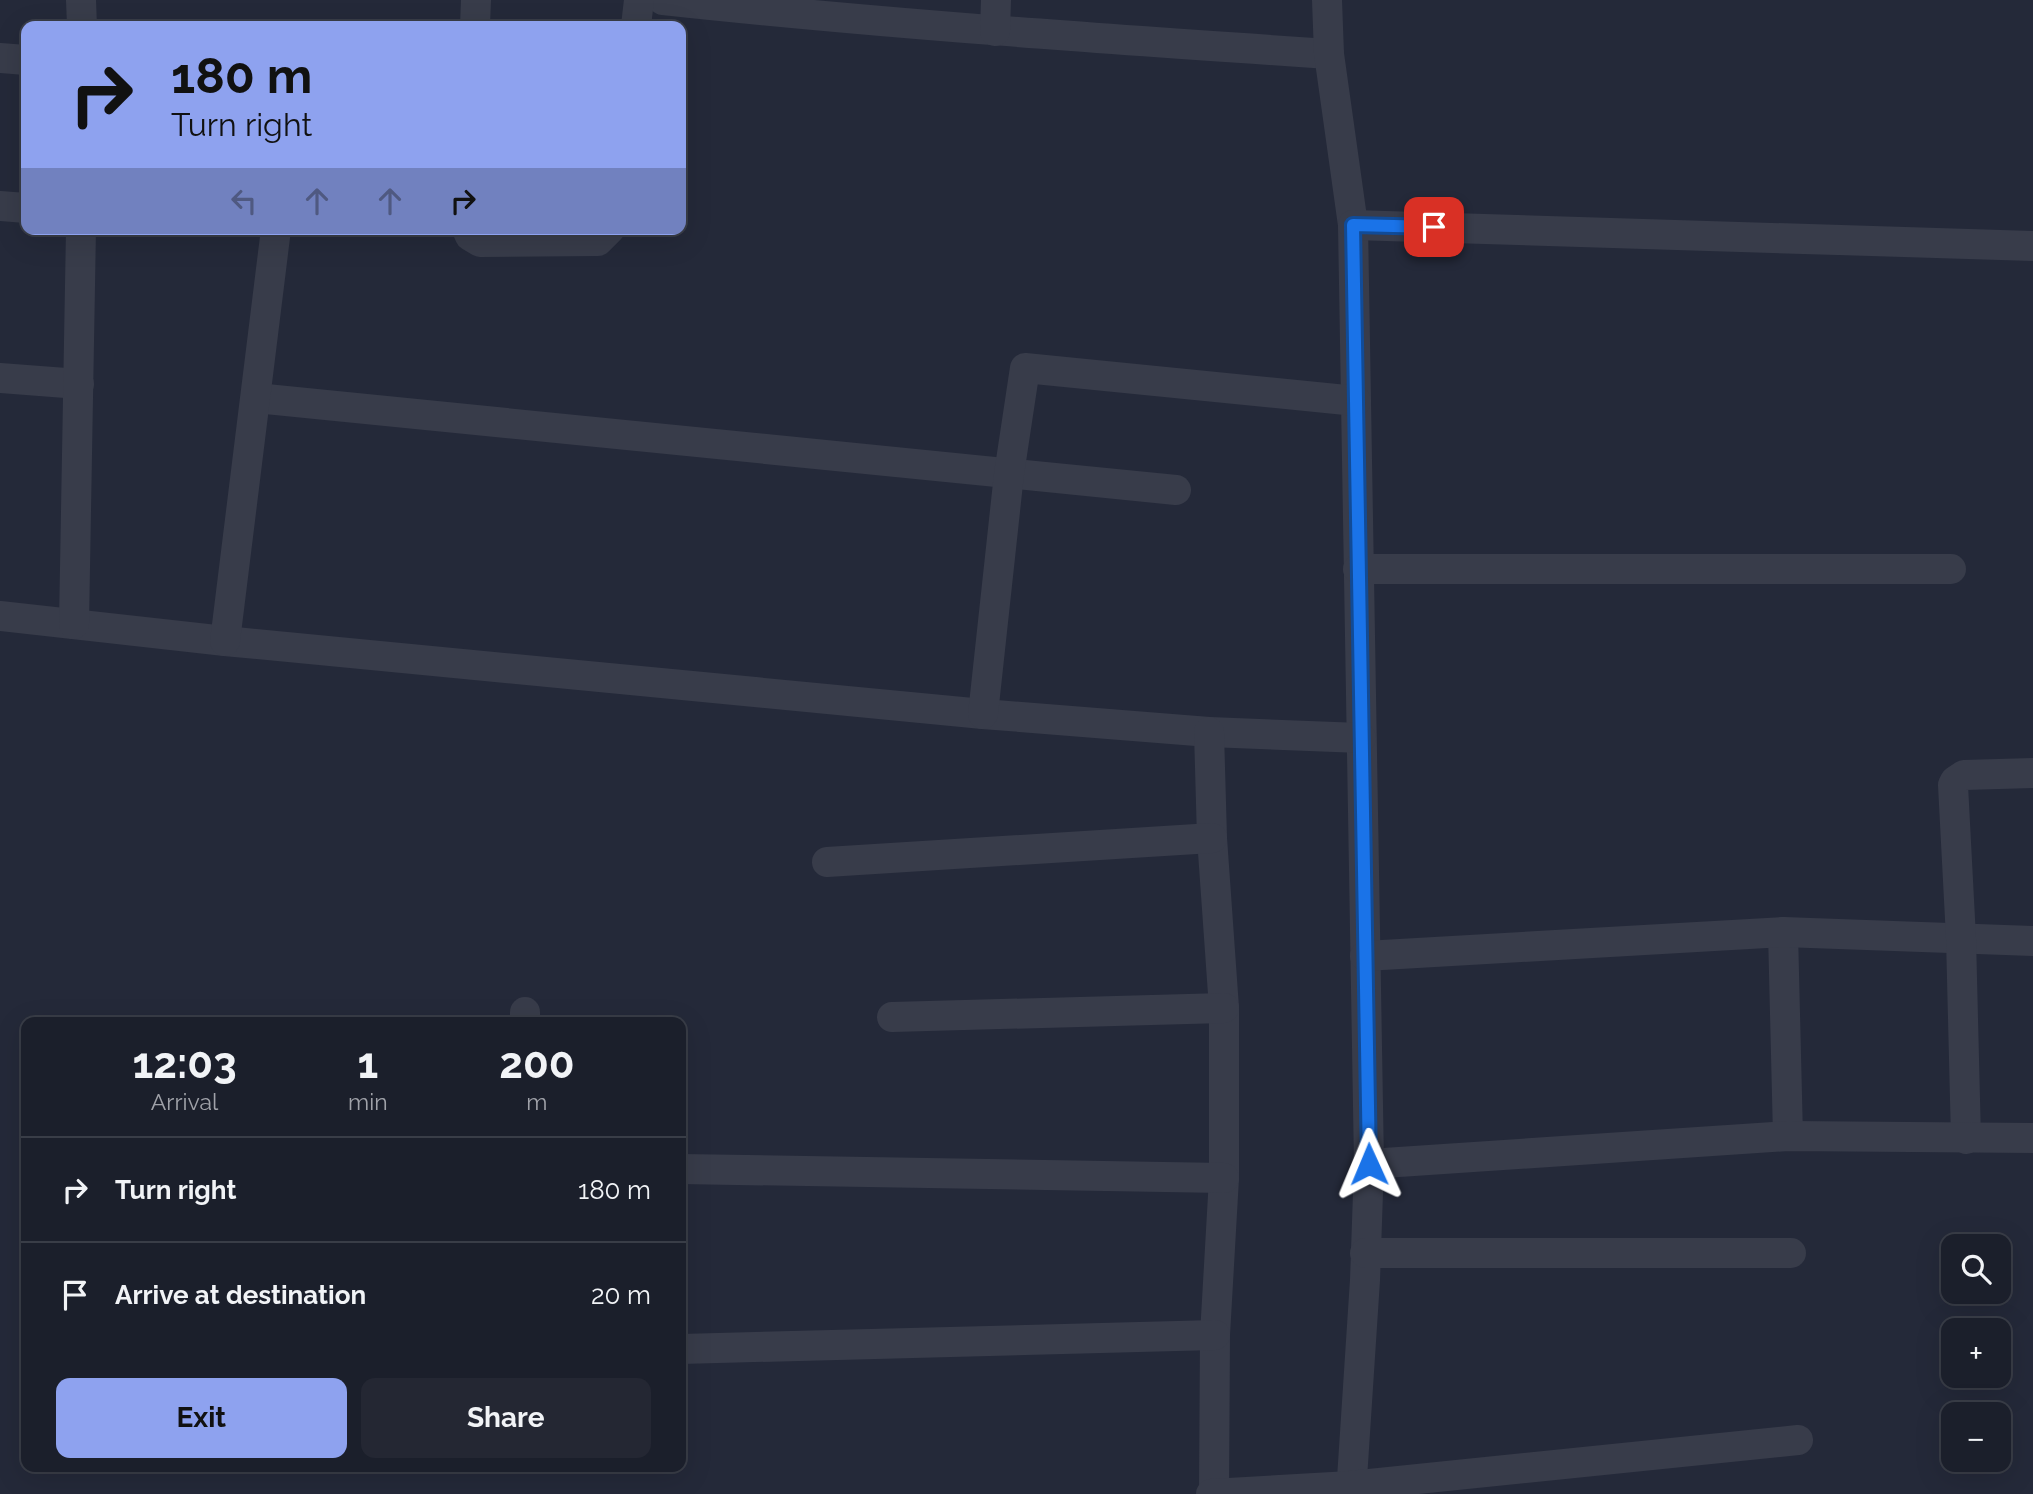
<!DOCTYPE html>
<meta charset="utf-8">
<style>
:root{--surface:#1b1f2b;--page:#242733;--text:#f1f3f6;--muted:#a0a2a9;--line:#393d47;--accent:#8ea2ef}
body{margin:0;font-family:Raleway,sans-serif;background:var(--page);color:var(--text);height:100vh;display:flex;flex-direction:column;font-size:26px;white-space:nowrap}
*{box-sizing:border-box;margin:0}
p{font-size:23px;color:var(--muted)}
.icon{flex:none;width:38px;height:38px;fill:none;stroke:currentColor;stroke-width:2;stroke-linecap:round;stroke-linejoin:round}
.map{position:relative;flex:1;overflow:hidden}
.panel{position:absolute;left:21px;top:1017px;width:665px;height:455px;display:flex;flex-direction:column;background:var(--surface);border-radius:14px;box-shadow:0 7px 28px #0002,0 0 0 2px var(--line)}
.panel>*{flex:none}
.hud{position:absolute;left:21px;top:21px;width:665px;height:214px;border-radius:14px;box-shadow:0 7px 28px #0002,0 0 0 2px var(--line);background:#8ea2ef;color:#111;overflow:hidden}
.fabs{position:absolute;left:1941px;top:1234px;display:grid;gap:14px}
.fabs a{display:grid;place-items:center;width:70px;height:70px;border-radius:14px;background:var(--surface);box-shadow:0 7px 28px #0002,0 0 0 2px var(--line);font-size:35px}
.pin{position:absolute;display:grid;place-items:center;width:60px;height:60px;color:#fff;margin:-30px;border-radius:14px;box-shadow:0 4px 10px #0006}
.me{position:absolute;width:77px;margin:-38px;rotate:359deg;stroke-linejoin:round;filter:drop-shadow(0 0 5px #0008)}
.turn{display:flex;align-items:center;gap:24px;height:147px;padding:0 35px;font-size:32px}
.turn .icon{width:91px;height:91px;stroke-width:2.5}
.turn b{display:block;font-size:49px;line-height:60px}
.lanes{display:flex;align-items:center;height:66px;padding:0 35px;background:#0003;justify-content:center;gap:35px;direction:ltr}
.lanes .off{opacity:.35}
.eta{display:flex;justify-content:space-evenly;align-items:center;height:119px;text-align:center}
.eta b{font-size:42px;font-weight:700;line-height:49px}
.cta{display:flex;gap:14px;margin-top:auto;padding:14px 35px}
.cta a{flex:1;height:80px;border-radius:14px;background:var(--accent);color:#111;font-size:28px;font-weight:700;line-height:80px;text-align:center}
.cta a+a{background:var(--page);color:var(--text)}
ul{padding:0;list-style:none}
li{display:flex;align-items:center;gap:21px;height:105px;padding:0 35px;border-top:2px solid var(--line)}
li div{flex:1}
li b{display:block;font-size:26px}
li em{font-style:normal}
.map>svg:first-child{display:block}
</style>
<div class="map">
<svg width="2033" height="1494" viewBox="0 0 2033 1494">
<rect width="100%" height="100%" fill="#242939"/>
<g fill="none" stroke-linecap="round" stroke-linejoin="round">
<g stroke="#383c4a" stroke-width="30">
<polyline points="81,0 82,26"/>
<path d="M663,0C885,24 1107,39 1329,54"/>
<polyline points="1327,0 1329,54 1353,225 1369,1164 1365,1280 1351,1494"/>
<polyline points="475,26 476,0"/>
<polyline points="636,26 639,0"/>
<polyline points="995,31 996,0"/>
<polyline points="0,58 26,60"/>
<polyline points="0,206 26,208"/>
<polyline points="1353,225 2033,246"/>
<polyline points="467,229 470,236 480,242 598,241 610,229"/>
<polyline points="0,378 79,384"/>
<polyline points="256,398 1176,490"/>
<polyline points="1358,569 1951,569"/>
<polyline points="0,616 225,641 983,714 1209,732 1361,738"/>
<polyline points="74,624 81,229"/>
<polyline points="225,641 276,229"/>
<polyline points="983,714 1009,474 1025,368 1356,401"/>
<polyline points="1209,732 1212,838 1224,1008 1224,1178 1215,1335 1214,1494"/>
<polyline points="827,862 1212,838"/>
<polyline points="1783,932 1788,1136"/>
<polyline points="1365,956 1783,932 2033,941"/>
<polyline points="892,1017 1224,1008"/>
<polyline points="525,1022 525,1012"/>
<polyline points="1966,1139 1961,938 1953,785 1955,781 1964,775 2033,773"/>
<polyline points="1369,1164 1788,1136 2033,1138"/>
<polyline points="681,1169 1224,1178"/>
<polyline points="1365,1253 1791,1253"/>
<polyline points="681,1349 1215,1335"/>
<polyline points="1211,1494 1350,1486 1798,1440"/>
</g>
</g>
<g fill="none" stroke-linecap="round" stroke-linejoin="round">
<defs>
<polyline id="route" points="1369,1164 1353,225 1434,227"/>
</defs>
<use href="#route" stroke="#114b97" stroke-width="18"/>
<use href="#route" stroke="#1a73e8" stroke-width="12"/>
</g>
</svg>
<div class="fabs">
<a><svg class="icon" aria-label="search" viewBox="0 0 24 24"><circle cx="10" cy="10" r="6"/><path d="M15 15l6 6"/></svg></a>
<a>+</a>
<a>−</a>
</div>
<div class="pin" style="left:1434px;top:227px;background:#d93025"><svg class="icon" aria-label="arrive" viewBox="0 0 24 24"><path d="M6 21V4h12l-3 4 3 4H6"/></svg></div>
<svg class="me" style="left:1369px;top:1164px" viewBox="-20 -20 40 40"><path d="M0-17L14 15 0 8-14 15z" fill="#1a73e8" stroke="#fff" stroke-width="4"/></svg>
<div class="hud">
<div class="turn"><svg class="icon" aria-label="right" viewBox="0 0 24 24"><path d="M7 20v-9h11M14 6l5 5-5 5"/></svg><div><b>180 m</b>Turn right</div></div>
<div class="lanes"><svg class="icon off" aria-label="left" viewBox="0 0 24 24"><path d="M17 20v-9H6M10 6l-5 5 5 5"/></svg><svg class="icon off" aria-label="ahead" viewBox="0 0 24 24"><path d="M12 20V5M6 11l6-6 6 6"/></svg><svg class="icon off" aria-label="ahead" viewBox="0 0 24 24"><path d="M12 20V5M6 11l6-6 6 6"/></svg><svg class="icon" aria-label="right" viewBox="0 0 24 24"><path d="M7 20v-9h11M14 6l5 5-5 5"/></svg></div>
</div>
<section class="panel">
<div class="eta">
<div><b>12:03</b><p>Arrival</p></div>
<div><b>1</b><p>min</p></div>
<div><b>200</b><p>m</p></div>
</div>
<ul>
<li><svg class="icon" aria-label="right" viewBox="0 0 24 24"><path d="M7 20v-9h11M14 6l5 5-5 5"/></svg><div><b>Turn right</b></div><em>180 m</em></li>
<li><svg class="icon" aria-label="arrive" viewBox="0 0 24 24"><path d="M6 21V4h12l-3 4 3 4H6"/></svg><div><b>Arrive at destination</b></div><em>20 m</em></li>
</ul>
<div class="cta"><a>Exit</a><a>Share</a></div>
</section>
</div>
